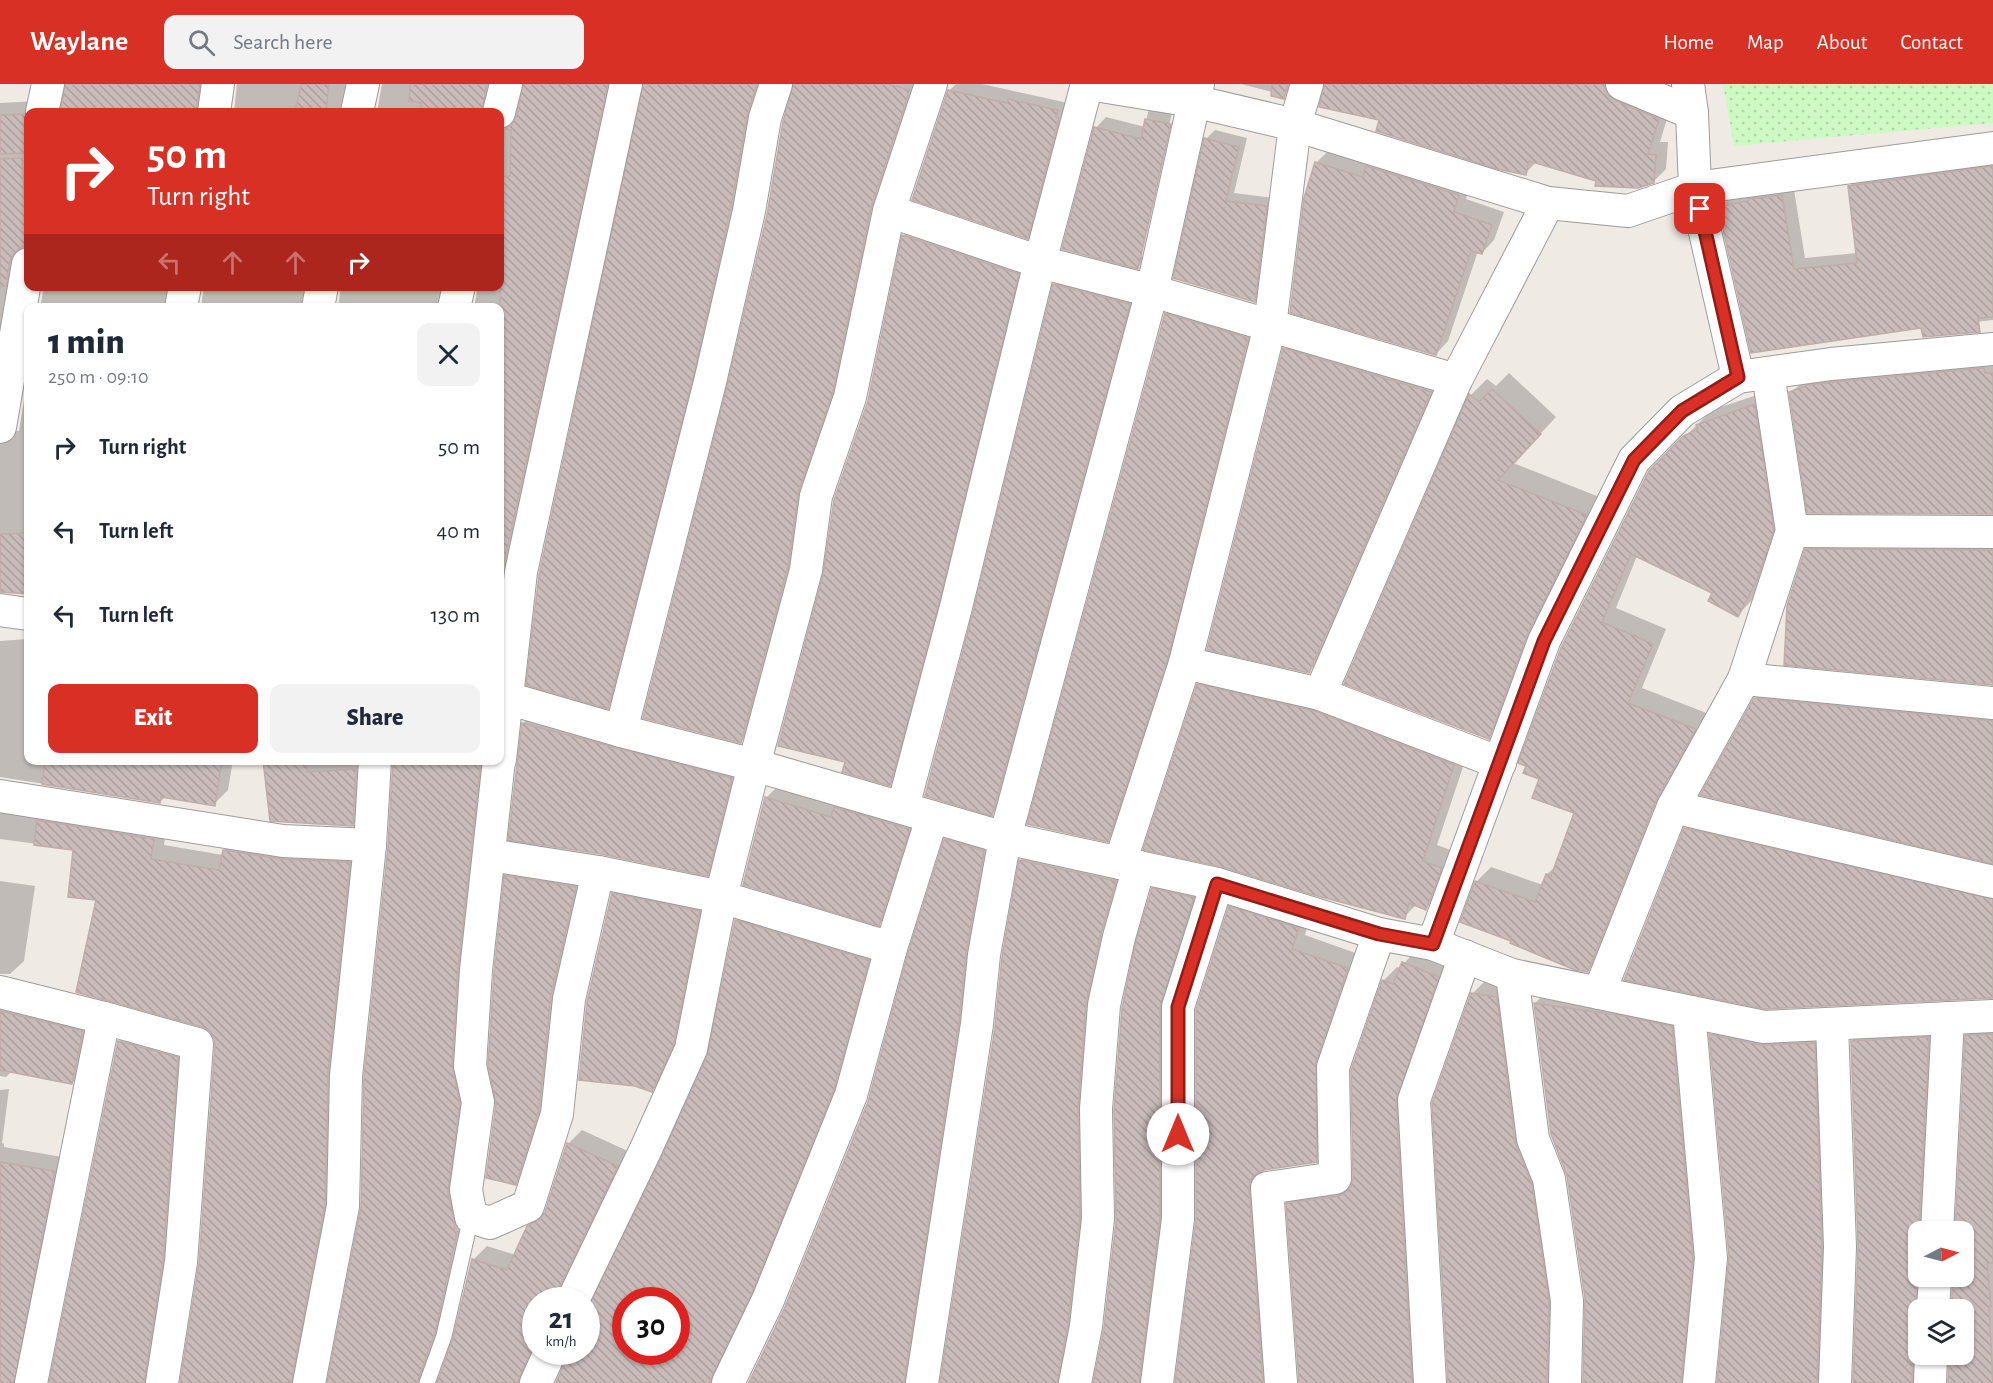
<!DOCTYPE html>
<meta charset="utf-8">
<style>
:root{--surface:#fff;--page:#f2f2f3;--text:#1f2937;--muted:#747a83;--accent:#d93025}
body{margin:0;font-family:"Alegreya Sans",sans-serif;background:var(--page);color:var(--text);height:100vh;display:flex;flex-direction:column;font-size:22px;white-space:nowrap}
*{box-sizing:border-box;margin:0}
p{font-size:20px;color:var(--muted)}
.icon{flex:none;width:33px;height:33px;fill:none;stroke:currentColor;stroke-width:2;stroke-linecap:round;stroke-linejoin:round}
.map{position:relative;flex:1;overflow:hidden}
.side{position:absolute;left:24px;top:219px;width:480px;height:462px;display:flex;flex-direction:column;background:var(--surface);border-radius:12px;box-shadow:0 2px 4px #0004}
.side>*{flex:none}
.hud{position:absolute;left:24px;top:24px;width:480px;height:183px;border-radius:12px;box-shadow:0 2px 4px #0004;background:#d93025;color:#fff;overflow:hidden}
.needle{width:39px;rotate:84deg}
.fabs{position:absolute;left:1908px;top:1137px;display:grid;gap:12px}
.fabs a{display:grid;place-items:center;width:66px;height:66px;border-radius:12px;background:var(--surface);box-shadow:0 2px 4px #0004;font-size:30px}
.speed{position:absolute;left:522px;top:1203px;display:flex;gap:12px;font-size:30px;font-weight:700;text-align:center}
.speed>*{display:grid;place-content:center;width:78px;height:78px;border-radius:50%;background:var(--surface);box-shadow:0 2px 4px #0004;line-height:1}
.speed small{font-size:15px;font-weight:400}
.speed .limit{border:9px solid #d22;background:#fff;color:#111}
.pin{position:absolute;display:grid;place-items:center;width:51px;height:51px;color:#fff;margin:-26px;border-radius:12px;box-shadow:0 3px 9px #0006}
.me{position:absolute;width:66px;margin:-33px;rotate:0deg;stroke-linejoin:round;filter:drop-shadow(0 0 4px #0008)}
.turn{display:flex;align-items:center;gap:21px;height:126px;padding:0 24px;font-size:27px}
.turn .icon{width:78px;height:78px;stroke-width:2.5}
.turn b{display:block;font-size:42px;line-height:51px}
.lanes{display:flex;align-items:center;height:57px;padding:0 24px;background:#0003;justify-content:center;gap:30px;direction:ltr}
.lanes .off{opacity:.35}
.round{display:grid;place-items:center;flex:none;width:63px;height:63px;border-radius:12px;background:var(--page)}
.head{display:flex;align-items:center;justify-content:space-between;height:102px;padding:0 24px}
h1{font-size:36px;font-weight:800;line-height:45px}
.action{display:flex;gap:12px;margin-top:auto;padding:12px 24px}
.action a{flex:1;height:69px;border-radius:12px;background:var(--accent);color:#fff;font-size:24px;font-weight:800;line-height:69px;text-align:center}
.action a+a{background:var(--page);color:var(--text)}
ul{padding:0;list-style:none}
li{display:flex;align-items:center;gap:18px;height:84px;padding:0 24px}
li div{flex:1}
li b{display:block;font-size:22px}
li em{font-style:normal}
header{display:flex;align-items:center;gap:36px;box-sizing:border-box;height:84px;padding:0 30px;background:var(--accent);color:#fff}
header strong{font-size:28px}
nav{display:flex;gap:33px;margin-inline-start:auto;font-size:21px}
.search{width:420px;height:54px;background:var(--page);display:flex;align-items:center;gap:15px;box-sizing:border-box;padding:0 21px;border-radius:12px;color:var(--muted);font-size:22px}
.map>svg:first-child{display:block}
</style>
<header>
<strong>Waylane</strong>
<div class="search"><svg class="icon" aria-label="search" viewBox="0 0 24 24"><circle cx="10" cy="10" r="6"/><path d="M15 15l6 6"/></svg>Search here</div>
<nav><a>Home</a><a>Map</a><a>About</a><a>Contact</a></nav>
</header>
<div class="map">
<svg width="1993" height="1299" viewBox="0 0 1993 1299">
<defs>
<pattern id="park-dots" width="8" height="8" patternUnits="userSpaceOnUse" patternTransform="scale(1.5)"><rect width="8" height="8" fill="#cdf9c3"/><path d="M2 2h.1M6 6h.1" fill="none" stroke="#b0d5a7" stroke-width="1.8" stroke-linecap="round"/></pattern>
<pattern id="building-back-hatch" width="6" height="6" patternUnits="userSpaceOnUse" patternTransform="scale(1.5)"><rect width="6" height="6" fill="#c8bbb9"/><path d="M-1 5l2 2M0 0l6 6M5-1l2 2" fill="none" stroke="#aba09f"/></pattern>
</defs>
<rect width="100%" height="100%" fill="#f0eae5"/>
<polygon fill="url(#park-dots)" points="1723,0 1993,0 1993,39 1734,62"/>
<g fill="#0003" fill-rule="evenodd">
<polygon points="67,0 211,0 217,28 62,28"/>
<polygon points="237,0 355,0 360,28 234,28"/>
<polygon points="382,0 497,0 508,32 518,32 525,0 618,0 500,588 500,224 474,224 478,202 500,202 500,28 377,28"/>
<polygon points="645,0 765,0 621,609 608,623"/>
<polygon points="795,0 919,0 800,469 753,645 741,657 729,303 768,131"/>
<polygon points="956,0 982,0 1068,19 1038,142 1027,153 949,7"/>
<polygon points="1241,0 1295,0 1284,11"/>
<polygon points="1325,0 1623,0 1671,22 1660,58 1668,58 1666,85 1653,98 1597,96 1536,78 1525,90 1381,35"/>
<polygon points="38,17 28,28 28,161 24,162 0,299 0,19"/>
<path d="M1158,18L1182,22L1148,173L1138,183L1096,44L1106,33L1145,43L1148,28ZM1173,24L1176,25L1143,173H1140Z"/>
<polygon points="1215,46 1247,54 1234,109 1275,114 1263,208 1254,217 1206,55"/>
<polygon points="1329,66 1471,98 1466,115 1504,128 1494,156 1482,169 1478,167 1448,257 1436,270 1316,79"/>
<polygon points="1993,73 1993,236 1923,244 1922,242 1752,267 1719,124 1731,112 1793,100 1805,174 1857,169 1850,102 1862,91"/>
<polygon points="916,139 1030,178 902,688 890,700 847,677 869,317 904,151"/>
<polygon points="1064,191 1139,210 1002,720 992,730 975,528 1055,201"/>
<polygon points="44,202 177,202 183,224 40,224"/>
<polygon points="204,202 314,202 319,224 201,224"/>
<polygon points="341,202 450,202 456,224 338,224"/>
<polygon points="1180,217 1261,241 1181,559 1121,743 1107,756 1166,230"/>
<polygon points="1297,252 1443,295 1322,575 1309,587 1284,265"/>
<polygon points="1993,276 1993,429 1791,309 1805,295"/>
<polygon points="1509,289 1556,333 1513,379 1602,414 1505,637 1488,654 1346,599 1471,311 1487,295 1496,302"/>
<polygon points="28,292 28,492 0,488 0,340 11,347 19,347"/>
<polygon points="1769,307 1788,430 1771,480 1752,516 1738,531 1714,508 1637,472 1616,524 1666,545 1642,604 1709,630 1602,872 1587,887 1462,837 1477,797 1491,783 1543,801 1547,790 1556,782 1575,728 1534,713 1650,387 1712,326"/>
<polygon points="1820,452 1993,453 1993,599 1806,466"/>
<polygon points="28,555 28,676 233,676 228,706 214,720 166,712 160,718 0,693 0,557"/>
<polygon points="1214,585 1469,665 1437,761 1456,768 1442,808 1426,824 1417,820 1404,833 1223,781 1198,601"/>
<polygon points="1769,601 1993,623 1993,778 1755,615"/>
<polygon points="535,626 743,682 719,779 707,790 602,769 510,754 524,638"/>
<polygon points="265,676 369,676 366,727 352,741"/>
<polygon points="394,676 493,676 468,1125 433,1291 438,1295 455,1256 473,1176 487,1162 516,1171 528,1143 547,1126 568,1060 582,1046 630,1068 576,1216 536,1216 536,1268 539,1299 329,1299 362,1125"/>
<polygon points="776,704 837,722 845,714 919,735 889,830 879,840 766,714"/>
<polygon points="0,709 167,741 164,761 223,771 224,766 238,753 363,765 311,1299 182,1299 200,1180 216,961 215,953 98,815 75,765 0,755"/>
<polygon points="1699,731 1993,800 1993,913 1685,745"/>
<polygon points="959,742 997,753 924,1299 750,1299 786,1223 869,1018 946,756"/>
<polygon points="1035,763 1129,783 1077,1299 942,1299 996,943 1003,874 1021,776"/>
<polygon points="519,779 588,790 552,1012 529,1086 515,1099 497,1020 506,792"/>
<polygon points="1167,791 1207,800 1173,908 1159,1299 1095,1299 1105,1246 1153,805"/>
<polygon points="627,796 713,813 687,944 666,992 652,1006 613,810"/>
<polygon points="0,797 35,802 24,877 10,890 0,890"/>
<polygon points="1244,809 1311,830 1305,851 1361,871 1330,1063 1316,1077 1263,1085 1262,1090 1284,1299 1177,1299 1197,1135 1230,823"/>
<path d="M750,823L882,863L847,990L731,1299H557L568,1276L569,1268H586V1220H593L709,973L736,837ZM626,1216H676V1268H626Z"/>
<polygon points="1417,865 1451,879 1409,1002 1433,1299 1300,1299 1288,1120 1302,1106 1353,1098 1383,897 1397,883 1400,884"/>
<polygon points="1486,896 1510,900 1567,1299 1449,1299 1472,910"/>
<polygon points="0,905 96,934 86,985 72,999 12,987 6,993 0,992"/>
<polygon points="1549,906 1685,929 1701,1299 1584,1299 1586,1214 1568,1092 1535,919"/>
<polygon points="1724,937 1828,945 1838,1299 1719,1299 1730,1176 1711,951"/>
<polygon points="1980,938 1993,938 1993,1299 1949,1299 1964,1270 1967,952"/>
<polygon points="1942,940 1939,1148 1918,1148 1918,1192 1929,1192 1918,1226 1918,1270 1933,1299 1855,1299 1859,1164 1852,957 1866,944"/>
<polygon points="133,944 191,960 164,1299 51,1299 119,957"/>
<polygon points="9,1005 2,1059 4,1060 4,1063 68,1074 33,1299 0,1299 0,1006"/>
</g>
<g fill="url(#building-back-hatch)" stroke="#c1aca8" stroke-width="1.5" fill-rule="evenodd">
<polygon points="65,0 200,0 196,28 60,28"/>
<polygon points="301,0 329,0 326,28 295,28"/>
<polygon points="410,0 487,0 482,27 469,25 433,28 422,28 421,19 409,17"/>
<polygon points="523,0 608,0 503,484 500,518 500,93 510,92 511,46 506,45 512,40 516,32"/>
<polygon points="643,0 757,0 747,31 731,123 693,294 608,625 526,601 539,491"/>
<polygon points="793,0 888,0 910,6 871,123 833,308 799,406 788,482 741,659 643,634 727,302 767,131 783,38"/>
<polygon points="1272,0 1288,0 1284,15 1271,12"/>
<polygon points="1324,0 1601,0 1604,1 1607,10 1615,16 1659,35 1648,70 1656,71 1654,99 1638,104 1595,102 1596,97 1529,77 1526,91 1497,85 1376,47 1379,36 1319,23"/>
<polygon points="948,6 1007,19 1008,15 1058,26 1056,33 1059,34 1028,155 912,116"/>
<polygon points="25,30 28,39 28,69 0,70 0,31"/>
<polygon points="1145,35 1171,40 1138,185 1062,165 1094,43 1141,55"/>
<polygon points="1204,54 1239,63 1226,117 1267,122 1255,218 1173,194"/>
<polygon points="22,74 28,162 21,163 14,169 10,177 6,202 0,202 0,75"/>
<polygon points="1315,78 1363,93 1366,82 1459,111 1454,128 1492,141 1482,170 1471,167 1436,271 1290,229 1304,114"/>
<polygon points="1993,82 1993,233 1978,234 1980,248 1923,253 1921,244 1751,269 1718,123 1748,117 1748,115 1782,111 1794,185 1857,179 1848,102"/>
<polygon points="902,151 1019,190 939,519 890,702 842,688 845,678 778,662 823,491 834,416 868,317"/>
<polygon points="1053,200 1130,220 992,732 925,712 973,528"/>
<polygon points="1165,229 1248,254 1168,574 1108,758 1027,740"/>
<polygon points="1283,264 1431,308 1309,589 1207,566"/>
<polygon points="1984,284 1985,289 1993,289 1993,430 1807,429 1789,308 1808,301 1833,298"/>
<polygon points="1492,305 1541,350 1498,396 1587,431 1528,549 1489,655 1344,600 1469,310 1479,318"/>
<polygon points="1755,320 1774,446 1757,496 1738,533 1708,517 1712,509 1631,470 1602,538 1653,560 1628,619 1696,645 1656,716 1588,888 1575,886 1510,859 1511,857 1460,838 1475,797 1535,818 1546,790 1551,792 1574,729 1532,714 1539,695 1523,689 1526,682 1518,679 1561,564 1649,387 1683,352 1698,345 1696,341"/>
<polygon points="28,449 28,510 0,508 0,450"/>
<polygon points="1805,465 1993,466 1993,601 1784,581 1787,522"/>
<polygon points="1197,600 1315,627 1454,681 1423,777 1442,784 1426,826 1409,819 1405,835 1310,810 1222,783 1143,766"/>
<polygon points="1754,614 1993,637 1993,780 1700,711"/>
<polygon points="522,639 732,694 708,792 601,770 508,756"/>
<polygon points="45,676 222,676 215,722 161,713 160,719 42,700"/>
<polygon points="263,676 307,676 307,688 356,685 353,742 270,737"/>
<polygon points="393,676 481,676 458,884 452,981 460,1019 448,1109 455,1139 454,1147 457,1148 435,1249 417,1299 327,1299 361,1123 364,993 388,763"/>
<polygon points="765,713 831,733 834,723 910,745 879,842 743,801"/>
<polygon points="37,736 154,755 151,775 219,786 223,766 282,775 350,778 328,990 325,1120 291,1299 180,1299 199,1179 215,961 214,954 209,947 202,943 76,908 96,816 68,813 73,766 34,761"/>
<polygon points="1684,744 1993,815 1993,914 1765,925 1624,896"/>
<polygon points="944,755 984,767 966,868 959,938 904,1299 749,1298 785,1223 868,1018 908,869"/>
<polygon points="1019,776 1116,797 1101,849 1086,919 1078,1024 1080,1134 1068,1239 1057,1299 940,1299 995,943 1002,873"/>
<polygon points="504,791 576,803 551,911 539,1026 516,1101 486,1094 496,1020 488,981 494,888"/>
<polygon points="1152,804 1194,813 1160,923 1160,1134 1139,1299 1093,1299 1104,1244 1116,1137 1114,1026 1122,924 1136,857"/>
<polygon points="612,809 700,827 674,959 652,1008 635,1002 579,996 587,918"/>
<polygon points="1229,822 1299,844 1292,865 1348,884 1316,978 1317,1078 1264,1086 1256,1090 1250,1097 1249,1105 1263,1299 1175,1299 1196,1135 1196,926"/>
<path d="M735,836L869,876L834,1005L752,1209L709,1299H556L566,1275L568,1268H586V1227L661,1074L707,972ZM626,1216H676V1268H626Z"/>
<polygon points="1402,878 1439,893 1396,1017 1412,1299 1299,1299 1286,1119 1338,1112 1346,1108 1351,1102 1353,1094 1351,986 1382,896 1393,900"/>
<polygon points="1471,909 1497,913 1515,1058 1532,1100 1549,1218 1547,1299 1448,1299 1432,1019"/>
<polygon points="1534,919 1623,932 1672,942 1693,1174 1681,1299 1583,1299 1585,1214 1567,1092 1551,1050"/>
<polygon points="0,927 83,947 72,1000 0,986"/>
<polygon points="1709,950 1761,961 1815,959 1822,1163 1817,1299 1717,1299 1729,1172"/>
<polygon points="1993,950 1993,1179 1987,1179 1991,1222 1989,1222 1993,1299 1948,1299 1949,1270 1964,1270 1964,1226 1951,1226 1953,1192 1964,1192 1964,1148 1955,1148 1965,951"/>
<polygon points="1929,953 1915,1225 1918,1236 1918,1258 1913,1269 1912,1299 1853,1299 1858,1162 1851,957"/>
<polygon points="118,957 178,973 163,1176 144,1299 49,1299"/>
<polygon points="567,1059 618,1082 557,1208 555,1216 536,1216 536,1258 520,1292 518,1299 437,1299 453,1254 472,1175 507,1186 527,1142 541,1134 545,1128"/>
<polygon points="0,1078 55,1087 14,1299 0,1299"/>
</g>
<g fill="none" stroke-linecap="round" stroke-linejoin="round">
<defs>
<polyline id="service" points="427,1299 444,1252 471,1133"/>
<g id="minor">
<polyline points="1089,0 1193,17 1295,41 1548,119 1628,127 1695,104 1993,64"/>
<polyline points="1622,0 1692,29"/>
<polyline points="1688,0 1692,29 1695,104 1738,293"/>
<polyline points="42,28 48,0"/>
<polyline points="214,28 218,0"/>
<polyline points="357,28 363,0"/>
<polyline points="499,28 506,0"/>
<polyline points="889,127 1040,178 1152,207 1456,296"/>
<polyline points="181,224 185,202"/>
<polyline points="318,224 322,202"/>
<polyline points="454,224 459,202"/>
<polyline points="0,343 28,180"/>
<polyline points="1792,447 1993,448"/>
<polyline points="0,526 28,530"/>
<polyline points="1185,579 1320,610"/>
<polyline points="1744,595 1993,619"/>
<polyline points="500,612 621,647 754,681 1005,754 1217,800 1379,850 1433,860 1512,891 1764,943 1993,932"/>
<polyline points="621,647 710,298 749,127 765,34 776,0"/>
<polyline points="500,675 521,488 626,0"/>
<polyline points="499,676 476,886 470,982 478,1018 466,1106 471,1133 490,1139 528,1122 557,1030 569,915 598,788"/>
<polyline points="1500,679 1320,610 1456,296 1548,119"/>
<polyline points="0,712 283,757 370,761"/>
<polyline points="903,723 956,523 1040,178 1087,0"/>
<polyline points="1673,723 1993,798"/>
<polyline points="490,771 598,788 721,813 891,864"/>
<polyline points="1120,779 1185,579 1270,242 1295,41 1307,0"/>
<polyline points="1433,860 1544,557 1634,376 1682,327 1738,293 1831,280 1993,265"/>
<polyline points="1512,891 1533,1055 1549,1095 1567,1217 1565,1299"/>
<polyline points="0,908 104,934 197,960 181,1178 162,1299"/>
<polyline points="1599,909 1673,723 1744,595 1792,447 1768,289"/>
<polyline points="1689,928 1711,1174 1699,1299"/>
<polyline points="1832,940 1840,1163 1835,1299"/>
<polyline points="1937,1148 1948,934"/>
<polyline points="573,1216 645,1067 691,965 721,813 754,681 806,486 816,412 850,313 889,127 931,0"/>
<polyline points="1933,1226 1935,1192"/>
<polyline points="31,1299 104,934"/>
<polyline points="309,1299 343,1122 346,992 370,761 375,676"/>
<polyline points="536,1299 550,1268"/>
<polyline points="728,1299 768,1216 851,1011 891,864 932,734"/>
<polyline points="922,1299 977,940 984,871 1005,754 1152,207 1198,0"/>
<polyline points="1075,1299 1086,1242 1098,1135 1096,1025 1104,921 1119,853 1139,783"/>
<polyline points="1157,1299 1178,1135 1178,923 1217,800"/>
<polyline points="1281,1299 1267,1104 1335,1094 1333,983 1379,850"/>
<polyline points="1430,1299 1414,1016 1465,872"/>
<polyline points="1930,1299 1931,1270"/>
</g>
</defs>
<use href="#service" stroke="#9c9c9c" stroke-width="17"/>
<use href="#minor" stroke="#9c9c9c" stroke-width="34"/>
<use href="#service" stroke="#fff" stroke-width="15"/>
<use href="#minor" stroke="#fff" stroke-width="32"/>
</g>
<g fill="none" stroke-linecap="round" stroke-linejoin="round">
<defs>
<polyline id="route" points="1178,1050 1178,923 1217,800 1379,850 1433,860 1544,557 1634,376 1682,327 1738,293 1700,125"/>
</defs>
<use href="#route" stroke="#8d1f18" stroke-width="15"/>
<use href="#route" stroke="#d93025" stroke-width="10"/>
</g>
</svg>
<div class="fabs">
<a><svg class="needle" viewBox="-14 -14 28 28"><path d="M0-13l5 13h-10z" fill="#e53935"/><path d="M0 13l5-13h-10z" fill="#747a83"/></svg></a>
<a><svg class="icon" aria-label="layers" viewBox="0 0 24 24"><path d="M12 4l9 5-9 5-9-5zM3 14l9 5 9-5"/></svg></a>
</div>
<div class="speed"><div>21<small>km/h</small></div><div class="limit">30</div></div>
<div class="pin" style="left:1700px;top:125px;background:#d93025"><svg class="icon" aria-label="arrive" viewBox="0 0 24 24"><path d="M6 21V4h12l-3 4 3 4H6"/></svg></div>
<svg class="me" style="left:1178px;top:1050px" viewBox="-20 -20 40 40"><circle r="19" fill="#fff"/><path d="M0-13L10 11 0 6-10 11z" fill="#d93025"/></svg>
<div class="hud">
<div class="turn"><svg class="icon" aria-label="right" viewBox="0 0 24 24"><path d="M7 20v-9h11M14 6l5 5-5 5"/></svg><div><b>50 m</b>Turn right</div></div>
<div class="lanes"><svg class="icon off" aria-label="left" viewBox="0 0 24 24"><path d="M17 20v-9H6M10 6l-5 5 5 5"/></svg><svg class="icon off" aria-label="ahead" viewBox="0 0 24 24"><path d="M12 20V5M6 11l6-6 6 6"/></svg><svg class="icon off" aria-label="ahead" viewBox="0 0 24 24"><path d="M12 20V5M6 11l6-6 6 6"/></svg><svg class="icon" aria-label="right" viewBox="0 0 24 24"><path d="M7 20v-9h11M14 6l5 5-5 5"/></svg></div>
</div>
<section class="side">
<div class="head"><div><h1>1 min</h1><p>250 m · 09:10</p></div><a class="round"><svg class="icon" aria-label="close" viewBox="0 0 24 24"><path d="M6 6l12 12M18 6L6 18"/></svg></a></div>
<ul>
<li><svg class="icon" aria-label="right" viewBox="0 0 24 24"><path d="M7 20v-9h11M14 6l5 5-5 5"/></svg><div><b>Turn right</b></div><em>50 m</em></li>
<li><svg class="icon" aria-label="left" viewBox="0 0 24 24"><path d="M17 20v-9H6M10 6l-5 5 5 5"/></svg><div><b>Turn left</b></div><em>40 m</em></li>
<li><svg class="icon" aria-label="left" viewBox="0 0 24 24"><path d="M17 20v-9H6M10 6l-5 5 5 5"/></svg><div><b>Turn left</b></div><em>130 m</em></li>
</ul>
<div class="action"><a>Exit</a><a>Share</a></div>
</section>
</div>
